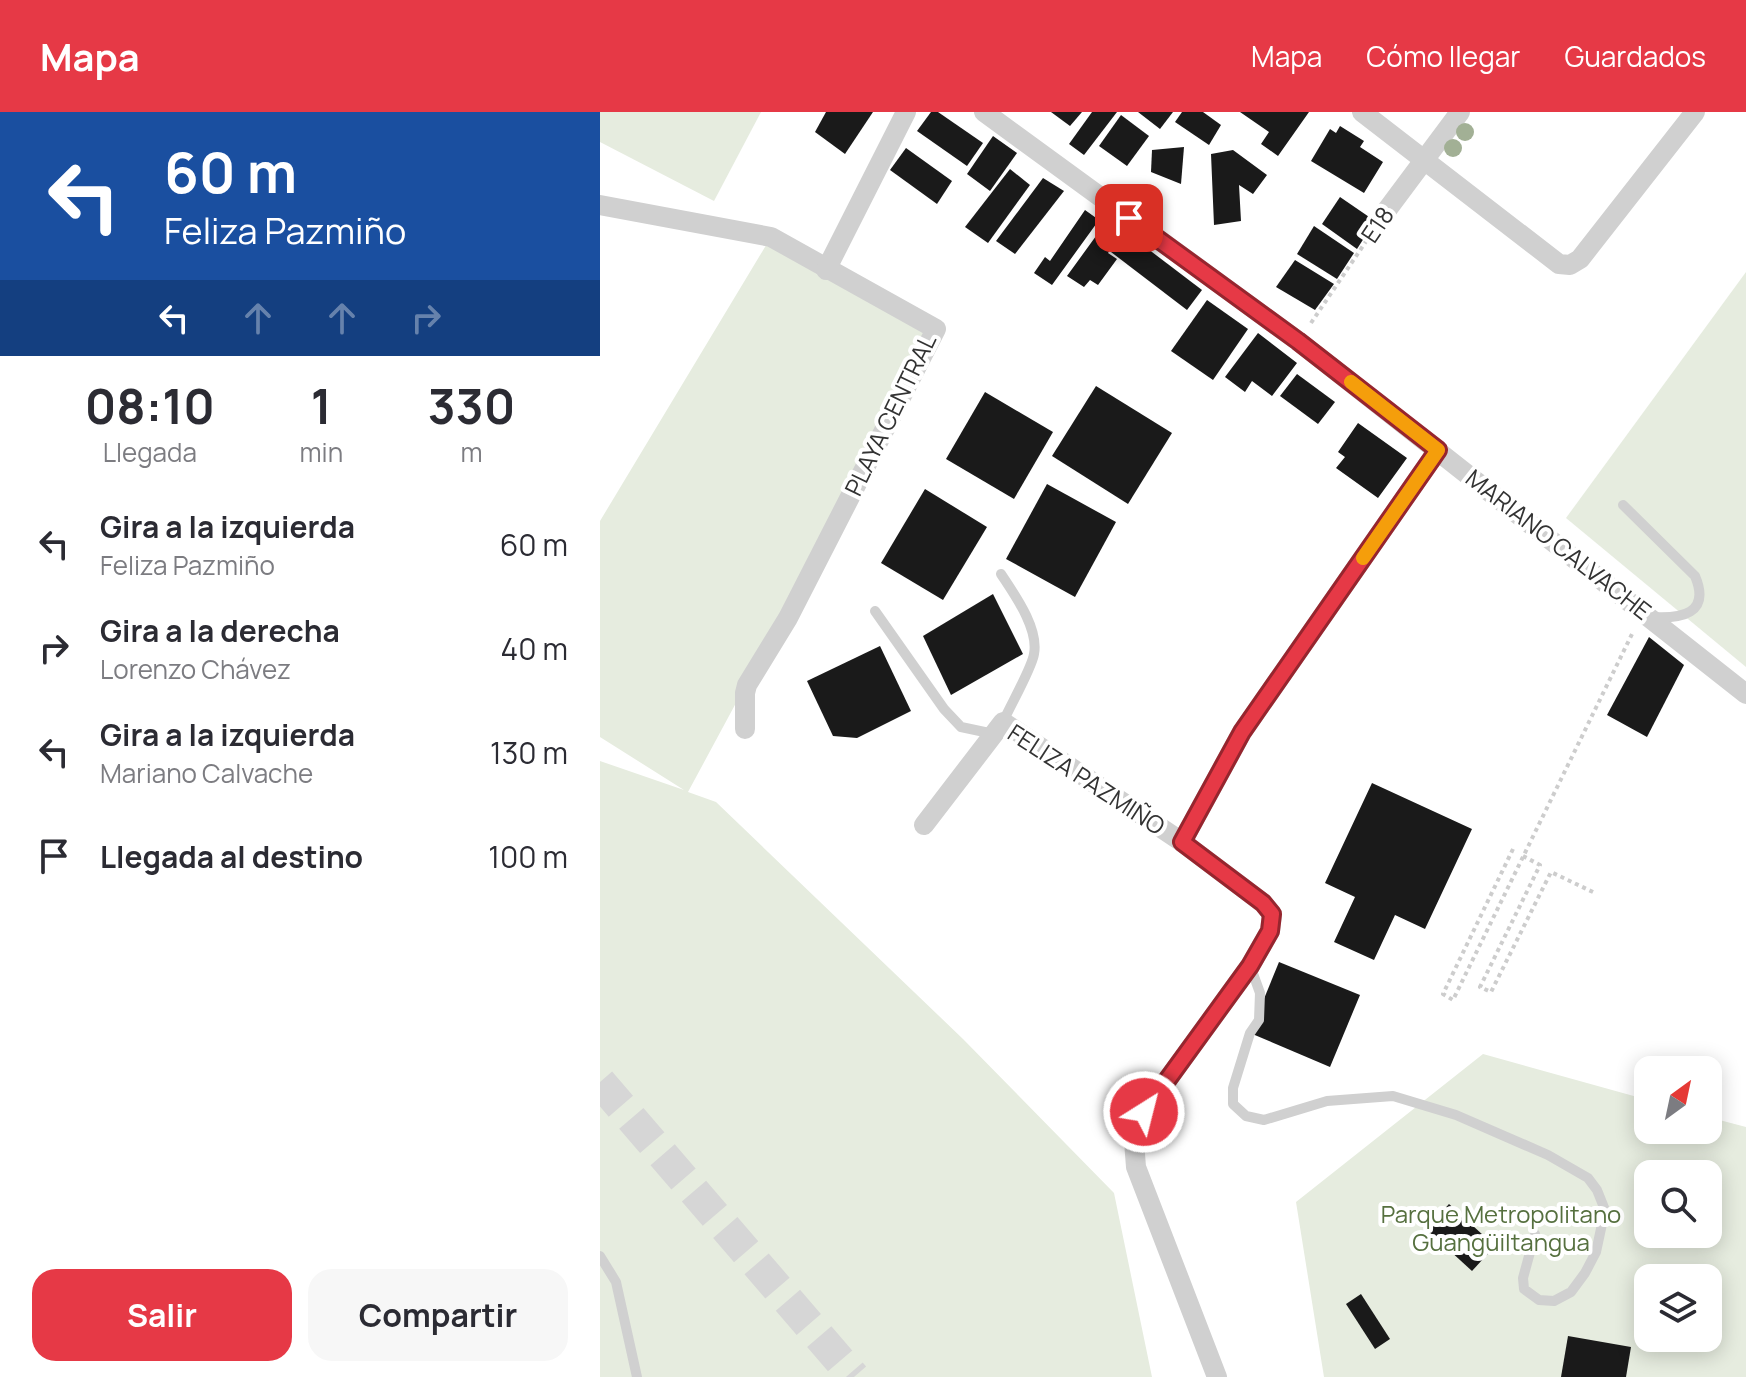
<!DOCTYPE html>
<html lang="es">
<meta charset="utf-8">
<style>
:root{--surface:#fff;--page:#f7f7f7;--text:#2b2b33;--muted:#7c7c81;--accent:#e63946}
body{margin:0;font-family:Manrope,sans-serif;background:var(--page);color:var(--text);height:100vh;display:flex;flex-direction:column;font-size:30px;white-space:nowrap}
*{box-sizing:border-box;margin:0}
p{font-size:26px;color:var(--muted)}
.icon{flex:none;width:44px;height:44px;fill:none;stroke:currentColor;stroke-width:2;stroke-linecap:round;stroke-linejoin:round}
.map{position:relative;flex:1;overflow:hidden}
.panel{display:flex;flex-direction:column;background:var(--surface);width:600px}
.panel>*{flex:none}
.guide{background:#1a4fa0;color:#fff;overflow:hidden}
.needle{width:52px;rotate:33deg}
.tools{position:absolute;left:1034px;top:944px;display:grid;gap:16px}
.tools a{display:grid;place-items:center;width:88px;height:88px;border-radius:16px;background:var(--surface);box-shadow:0 4px 20px #0003;font-size:40px}
.pin{position:absolute;display:grid;place-items:center;width:68px;height:68px;color:#fff;margin:-34px;border-radius:16px;box-shadow:0 4px 12px #0006}
.me{position:absolute;width:88px;margin:-44px;rotate:36deg;stroke-linejoin:round;filter:drop-shadow(0 0 6px #0008)}
.turn{display:flex;align-items:center;gap:28px;height:168px;padding:0 32px;font-size:36px}
.turn .icon{width:104px;height:104px;stroke-width:2.5}
.turn b{display:block;font-size:56px;line-height:68px}
.lanes{display:flex;align-items:center;height:76px;padding:0 32px;background:#0003;justify-content:center;gap:40px;direction:ltr}
.lanes .off{opacity:.35}
.eta{display:flex;justify-content:space-evenly;align-items:center;height:136px;text-align:center}
.eta b{font-size:48px;font-weight:700;line-height:56px}
.cta{display:flex;gap:16px;margin-top:auto;padding:16px 32px}
.cta a{flex:1;height:92px;border-radius:24px;background:var(--accent);color:#fff;font-size:32px;font-weight:700;line-height:92px;text-align:center}
.cta a+a{background:var(--page);color:var(--text)}
ul{padding:0;list-style:none}
li{display:flex;align-items:center;gap:24px;height:104px;padding:0 32px}
li div{flex:1}
li b{display:block;font-size:30px}
li em{font-style:normal}
header{display:flex;align-items:center;gap:48px;box-sizing:border-box;height:112px;padding:0 40px;background:var(--accent);color:#fff}
header strong{font-size:38px}
nav{display:flex;gap:44px;margin-inline-start:auto;font-size:28px}
main{display:flex;flex:1;min-height:0}
.map>svg:first-child{display:block}
</style>
<header>
<strong>Mapa</strong>
<nav><a>Mapa</a><a>Cómo llegar</a><a>Guardados</a></nav>
</header>
<main>
<section class="panel">
<div class="guide">
<div class="turn"><svg class="icon" aria-label="left" viewBox="0 0 24 24"><path d="M17 20v-9H6M10 6l-5 5 5 5"/></svg><div><b>60 m</b>Feliza Pazmiño</div></div>
<div class="lanes"><svg class="icon" aria-label="left" viewBox="0 0 24 24"><path d="M17 20v-9H6M10 6l-5 5 5 5"/></svg><svg class="icon off" aria-label="ahead" viewBox="0 0 24 24"><path d="M12 20V5M6 11l6-6 6 6"/></svg><svg class="icon off" aria-label="ahead" viewBox="0 0 24 24"><path d="M12 20V5M6 11l6-6 6 6"/></svg><svg class="icon off" aria-label="right" viewBox="0 0 24 24"><path d="M7 20v-9h11M14 6l5 5-5 5"/></svg></div>
</div>
<div class="eta">
<div><b>08:10</b><p>Llegada</p></div>
<div><b>1</b><p>min</p></div>
<div><b>330</b><p>m</p></div>
</div>
<ul>
<li><svg class="icon" aria-label="left" viewBox="0 0 24 24"><path d="M17 20v-9H6M10 6l-5 5 5 5"/></svg><div><b>Gira a la izquierda</b><p>Feliza Pazmiño</p></div><em>60 m</em></li>
<li><svg class="icon" aria-label="right" viewBox="0 0 24 24"><path d="M7 20v-9h11M14 6l5 5-5 5"/></svg><div><b>Gira a la derecha</b><p>Lorenzo Chávez</p></div><em>40 m</em></li>
<li><svg class="icon" aria-label="left" viewBox="0 0 24 24"><path d="M17 20v-9H6M10 6l-5 5 5 5"/></svg><div><b>Gira a la izquierda</b><p>Mariano Calvache</p></div><em>130 m</em></li>
<li><svg class="icon" aria-label="arrive" viewBox="0 0 24 24"><path d="M6 21V4h12l-3 4 3 4H6"/></svg><div><b>Llegada al destino</b></div><em>100 m</em></li>
</ul>
<div class="cta"><a>Salir</a><a>Compartir</a></div>
</section>
<div class="map">
<svg width="1146" height="1265" viewBox="0 0 1146 1265">
<rect width="100%" height="100%" fill="#fff"/>
<g fill="#e6ecdf" fill-rule="evenodd">
<polygon points="0,0 161,0 114,89 0,30"/>
<polygon points="171,125 335,222 88,680 116,690 363,927 514,1081 552,1265 0,1265 0,649 84,678 0,625 0,409"/>
<polygon points="1146,160 1146,555 966,406"/>
<path d="M883,942L1048,988V1018H1108V1005L1146,1015V1265H724L696,1090ZM1048,1062H1108V1122H1048ZM1048,1166H1108V1226H1048Z"/>
</g>
<g fill="#1a1a1a">
<polygon points="226,0 273,0 245,42 215,20"/>
<polygon points="331,0 338,0 383,31 367,54 317,19"/>
<polygon points="451,0 482,0 470,14"/>
<polygon points="492,0 517,0 484,43 469,32"/>
<polygon points="538,0 573,0 560,17"/>
<polygon points="582,0 603,0 621,13 609,33 575,10"/>
<polygon points="640,0 709,0 678,44 661,32 669,20"/>
<polygon points="521,3 549,24 527,54 499,34"/>
<polygon points="740,14 764,29 760,35 783,50 764,81 711,49 730,17 736,21"/>
<polygon points="393,24 417,41 390,79 367,62"/>
<polygon points="584,35 581,72 551,60 552,38"/>
<polygon points="306,36 352,69 337,92 290,58"/>
<polygon points="633,38 667,63 653,82 639,73 641,109 614,113 611,42"/>
<polygon points="410,57 430,73 388,131 365,115"/>
<polygon points="443,66 464,79 415,142 396,129"/>
<polygon points="740,85 775,109 757,137 722,112"/>
<polygon points="485,98 499,108 452,173 434,161 445,145 450,149"/>
<polygon points="504,113 519,123 508,141 517,147 498,173 490,168 484,175 467,164"/>
<polygon points="714,114 754,141 737,167 697,142"/>
<polygon points="527,121 602,178 587,198 511,140"/>
<polygon points="695,148 734,172 715,198 676,175"/>
<polygon points="607,188 648,217 613,268 571,239"/>
<polygon points="658,221 697,251 672,284 652,269 645,280 625,265"/>
<polygon points="697,262 735,290 718,312 680,284"/>
<polygon points="496,274 572,321 528,392 452,344"/>
<polygon points="385,280 453,320 414,387 346,347"/>
<polygon points="758,311 807,346 778,386 736,356 745,345 738,340"/>
<polygon points="447,372 516,410 475,485 406,447"/>
<polygon points="325,377 387,415 343,488 281,451"/>
<polygon points="393,482 423,542 351,583 323,524"/>
<polygon points="1049,525 1084,553 1047,625 1007,603"/>
<polygon points="280,534 311,599 257,626 233,624 207,569"/>
<polygon points="772,671 872,717 825,817 795,803 774,848 734,830 755,785 725,771"/>
<polygon points="679,850 760,883 730,955 650,921"/>
<polygon points="849,1092 895,1134 872,1159 826,1117"/>
<polygon points="761,1182 790,1227 775,1237 746,1192"/>
<polygon points="968,1224 1031,1235 1026,1265 961,1265"/>
</g>
<g fill="none" stroke-linecap="round" stroke-linejoin="round">
<polyline stroke="#d6d6d6" stroke-width="32" stroke-dasharray="32 16" stroke-linecap="butt" points="0,970 254,1265"/>
<g stroke="#cdcdcd" stroke-width="4" stroke-dasharray="4 4" stroke-linecap="butt">
<polyline points="711,211 769,125"/>
<polyline points="913,737 843,882 853,888 1033,520"/>
<polyline points="923,744 940,753 880,875 891,880 951,760 995,781"/>
</g>
<g stroke="#d0d0d0" stroke-width="10">
<path d="M1023,393L1095,464C1111,502 1081,507 1051,505"/>
<path d="M401,462C414,482 439,516 434,542C432,556 410,594 403,610"/>
<polyline points="275,499 344,597 361,615 394,622"/>
<polyline points="651,856 660,881 659,908 650,921 633,976 633,992 646,1004 664,1008 727,989 793,984 856,1003 948,1043 988,1066 997,1078 1005,1098 996,1140 985,1161 971,1180 954,1189 939,1188 924,1177 923,1166 935,1122"/>
<polyline points="0,1144 16,1170 37,1265"/>
</g>
<g stroke="#d0d0d0" stroke-width="20">
<polyline points="384,0 698,229 1146,582"/>
<polyline points="762,0 959,152 970,153 980,147 1095,0"/>
<polyline points="0,93 171,125 336,217 188,506 147,573 145,581 145,617"/>
<polyline points="781,106 860,0"/>
<polyline points="226,158 306,0"/>
<polyline points="324,713 403,610 582,730 663,791 672,802 670,819 650,854 544,1000 534,1029 536,1055 617,1265"/>
<polyline points="582,730 642,620 838,338"/>
</g>
</g>
<g fill="#a2b095">
<circle cx="865" cy="20" r="9"/>
<circle cx="853" cy="36" r="9"/>
</g>
<g fill="none" stroke-linecap="round" stroke-linejoin="round">
<defs>
<polyline id="route" points="529,106 698,229 838,338 642,620 582,730 663,791 672,802 670,819 650,854 544,1000"/>
</defs>
<use href="#route" stroke="#96252e" stroke-width="20"/>
<use href="#route" stroke="#e63946" stroke-width="14"/>
<polyline stroke="#f59e0b" stroke-width="14" points="751,270 838,338 763,446"/>
</g>
<g text-anchor="middle" stroke-width="8" stroke-linejoin="round" paint-order="stroke">
<g font-size="24" fill="#333" stroke="#fff">
<text transform="translate(778 113) rotate(-56)" y="8">E18</text>
<text transform="translate(291 303) rotate(-64)" y="8">PLAYA CENTRAL</text>
<text transform="translate(958 433) rotate(38)" y="8">MARIANO CALVACHE</text>
<text transform="translate(486 668) rotate(33)" y="8">FELIZA PAZMIÑO</text>
</g>
<g font-size="24" fill="#56703f" stroke="#fff">
<text x="901" y="1111">Parque Metropolitano<tspan x="901" dy="28">Guangüiltangua</tspan></text>
</g>
</g>
</svg>
<div class="tools">
<a><svg class="needle" viewBox="-14 -14 28 28"><path d="M0-13l5 13h-10z" fill="#e53935"/><path d="M0 13l5-13h-10z" fill="#7c7c81"/></svg></a>
<a><svg class="icon" aria-label="search" viewBox="0 0 24 24"><circle cx="10" cy="10" r="6"/><path d="M15 15l6 6"/></svg></a>
<a><svg class="icon" aria-label="layers" viewBox="0 0 24 24"><path d="M12 4l9 5-9 5-9-5zM3 14l9 5 9-5"/></svg></a>
</div>
<div class="pin" style="left:529px;top:106px;background:#d93025"><svg class="icon" aria-label="arrive" viewBox="0 0 24 24"><path d="M6 21V4h12l-3 4 3 4H6"/></svg></div>
<svg class="me" style="left:544px;top:1000px" viewBox="-20 -20 40 40"><circle r="17" fill="#e63946" stroke="#fff" stroke-width="3"/><path d="M0-11L8 9 0 5-8 9z" fill="#fff"/></svg>
</div>
</main>
